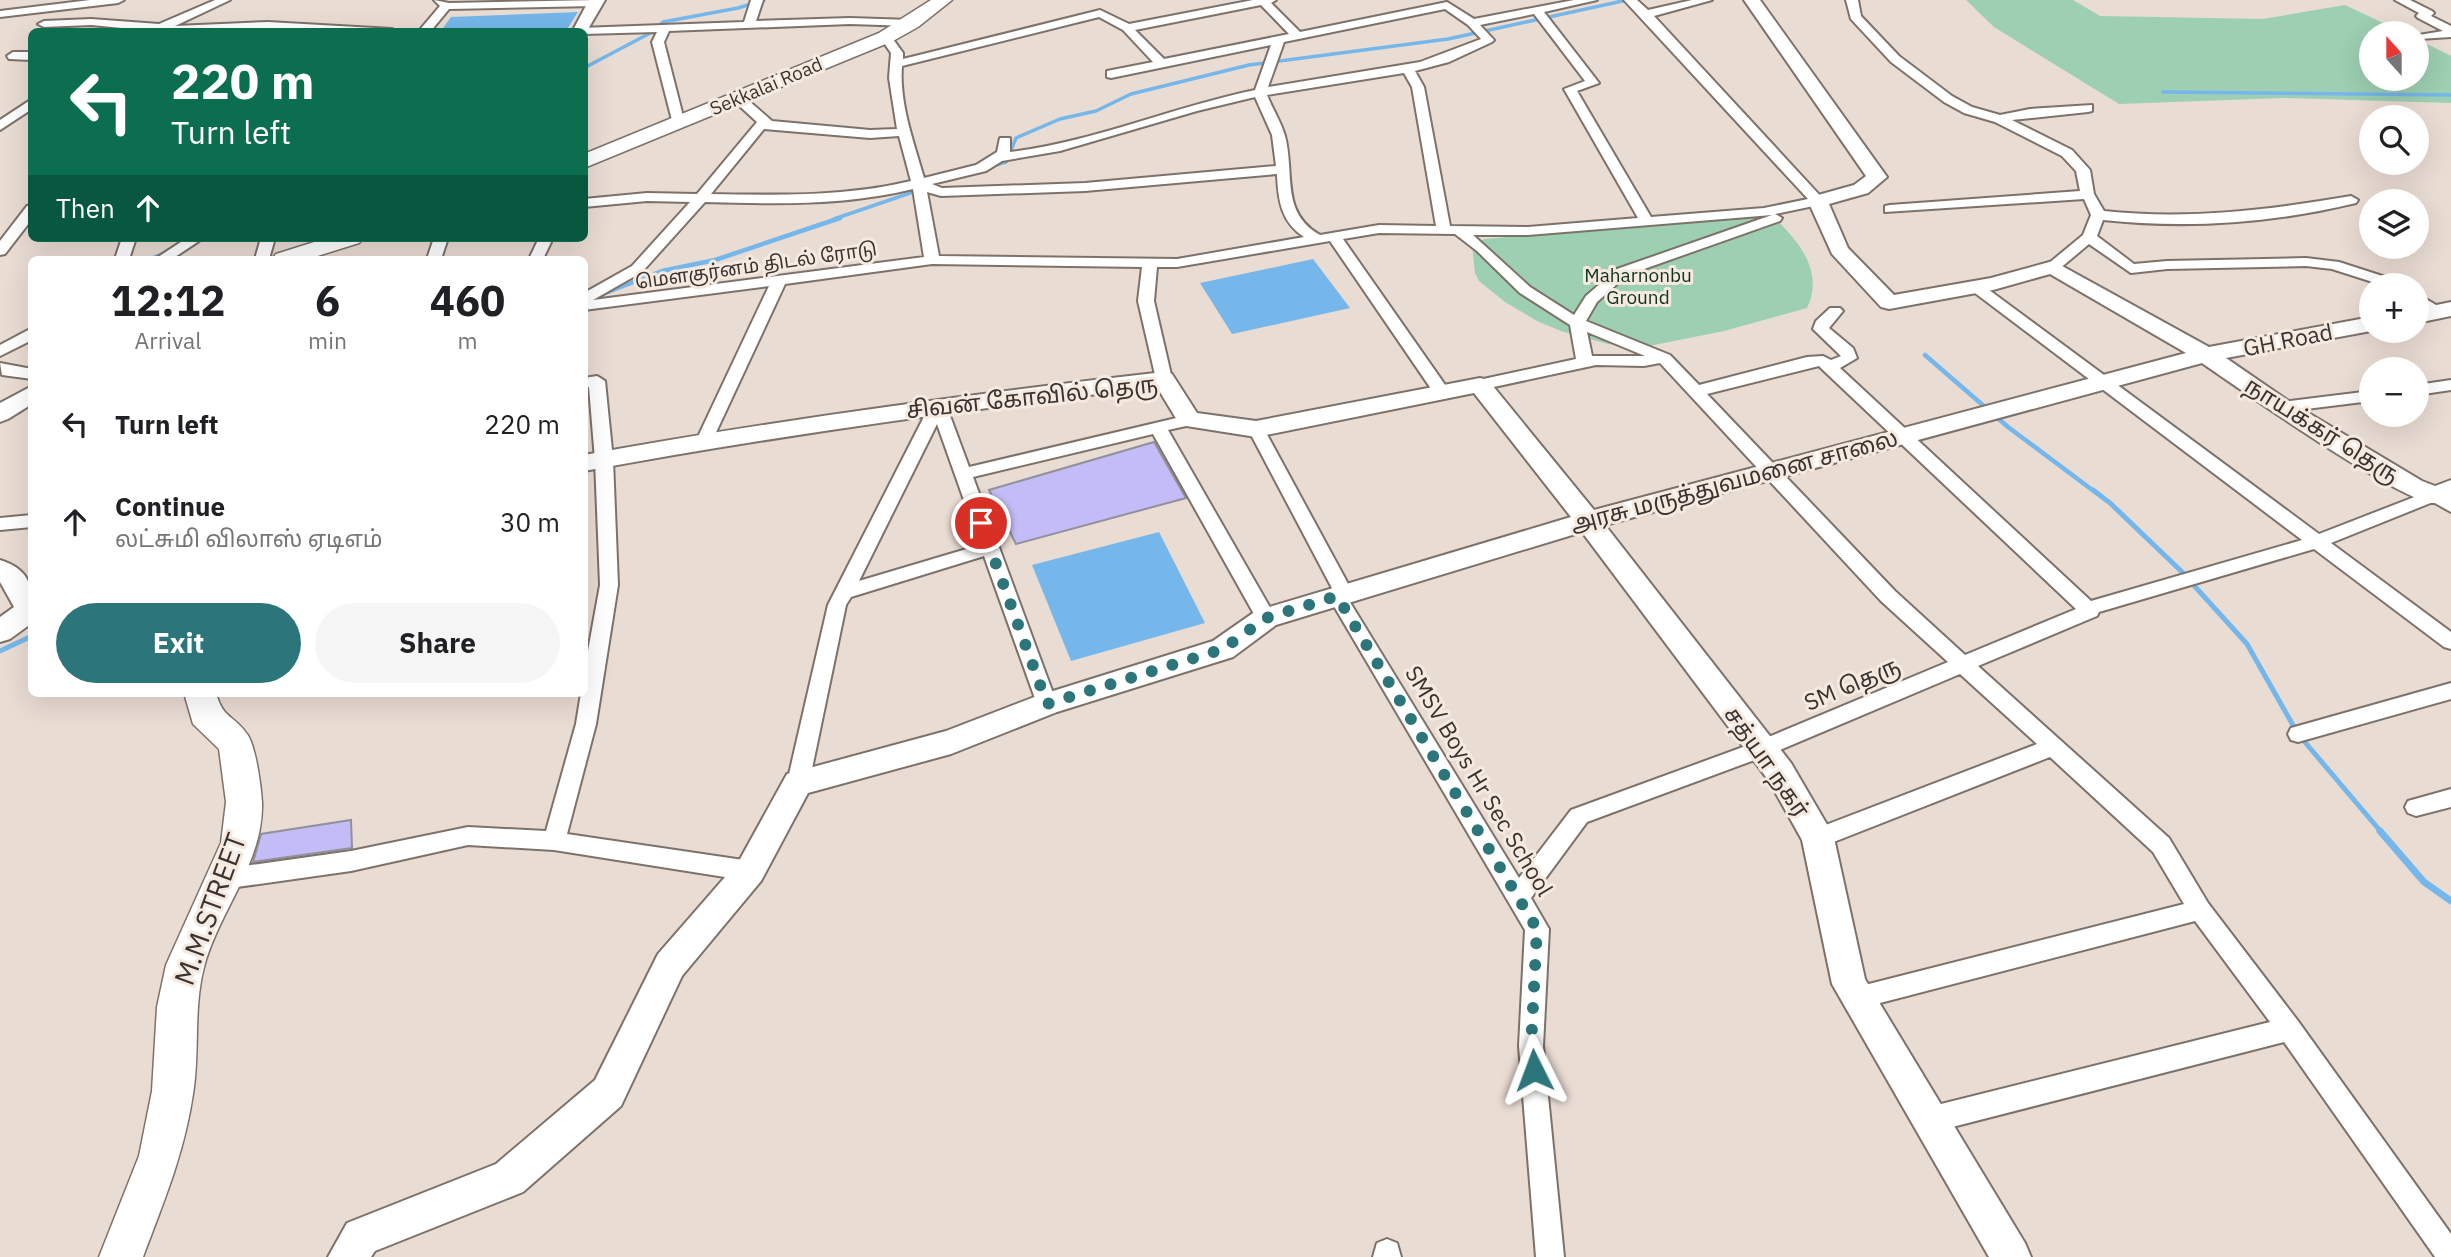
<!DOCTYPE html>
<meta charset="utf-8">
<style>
:root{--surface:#fff;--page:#f6f6f6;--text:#202124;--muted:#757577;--accent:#2c767b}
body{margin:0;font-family:"IBM Plex Sans","Noto Sans Tamil",sans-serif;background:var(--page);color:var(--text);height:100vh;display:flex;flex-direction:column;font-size:26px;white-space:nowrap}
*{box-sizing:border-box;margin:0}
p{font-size:23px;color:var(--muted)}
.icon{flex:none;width:38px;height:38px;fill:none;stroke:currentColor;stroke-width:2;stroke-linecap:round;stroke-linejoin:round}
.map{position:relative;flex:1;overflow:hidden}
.panel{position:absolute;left:28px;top:256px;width:560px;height:441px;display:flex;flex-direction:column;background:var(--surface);border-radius:10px;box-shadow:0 7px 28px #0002}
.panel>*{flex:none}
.hud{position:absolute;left:28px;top:28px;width:560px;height:214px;border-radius:10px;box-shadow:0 7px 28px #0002;background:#0b6e4f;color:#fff;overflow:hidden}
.needle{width:46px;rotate:339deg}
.fabs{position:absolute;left:2359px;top:21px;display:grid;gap:14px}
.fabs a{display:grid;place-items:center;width:70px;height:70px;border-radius:50%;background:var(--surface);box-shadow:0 7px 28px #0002;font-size:35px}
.pin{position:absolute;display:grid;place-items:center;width:60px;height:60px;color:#fff;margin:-30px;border:4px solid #fff;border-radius:50%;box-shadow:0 2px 7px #0007}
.me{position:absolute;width:77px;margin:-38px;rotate:357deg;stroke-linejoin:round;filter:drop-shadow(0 0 5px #0008)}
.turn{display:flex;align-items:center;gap:24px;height:147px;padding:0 28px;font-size:32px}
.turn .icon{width:91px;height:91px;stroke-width:2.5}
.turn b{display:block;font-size:49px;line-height:60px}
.then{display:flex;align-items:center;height:66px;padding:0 28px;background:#0003;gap:14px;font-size:26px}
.eta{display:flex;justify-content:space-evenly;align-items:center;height:119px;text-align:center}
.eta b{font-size:42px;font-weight:700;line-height:49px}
.cta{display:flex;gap:14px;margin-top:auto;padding:14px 28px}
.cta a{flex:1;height:80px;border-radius:42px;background:var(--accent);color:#fff;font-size:28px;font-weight:700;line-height:80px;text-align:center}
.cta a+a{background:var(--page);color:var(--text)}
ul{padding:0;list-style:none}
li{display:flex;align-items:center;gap:21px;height:98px;padding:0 28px}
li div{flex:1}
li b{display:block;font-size:26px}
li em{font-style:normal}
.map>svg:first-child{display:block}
</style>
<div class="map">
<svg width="2451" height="1257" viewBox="0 0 2451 1257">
<rect width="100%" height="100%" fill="#e9dcd3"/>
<g fill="#9dcfb2">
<polygon points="1966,0 2073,0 2100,16 2263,19 2345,5 2404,33 2371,33 2371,79 2417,79 2417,39 2451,56 2451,103 2283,98 2119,104 1994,27"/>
<path d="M1770,214C1797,238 1825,271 1807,308L1724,331L1639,348L1608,344L1561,331L1537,321L1505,302L1479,281L1475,273L1472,244L1485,239Z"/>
</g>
<g fill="#75b7eb">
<polygon points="578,12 566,31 441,31 451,17"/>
<polygon points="1313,259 1350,308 1232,334 1200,283"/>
<polygon points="1159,532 1205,623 1071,661 1032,565"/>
</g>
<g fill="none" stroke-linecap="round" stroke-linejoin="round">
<g stroke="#75b7eb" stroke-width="3.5">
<polyline points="584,68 654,31 663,22 738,8 764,0"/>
<polyline points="2163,92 2451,95"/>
<polyline points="992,166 1006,162 1016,138 1060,119 1096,111 1131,94 1249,65 1448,39 1627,0"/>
<polyline points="834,219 919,190"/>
</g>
<g stroke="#75b7eb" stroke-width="4.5">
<polyline points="151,259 168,252"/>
<polyline points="600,295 662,271 715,260 840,218"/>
<polyline points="1925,355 2008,427 2095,492"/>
</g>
<g stroke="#75b7eb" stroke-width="5">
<polyline points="2093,490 2110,503 2180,570 2247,644 2298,734 2382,833"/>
<polyline points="0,651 32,636"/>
</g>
<polyline stroke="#75b7eb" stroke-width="7" points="2380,831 2424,882 2451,901"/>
</g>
<g fill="#c4bcf6" stroke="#92909d" stroke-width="2">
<polygon points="1154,442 1186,498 1016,544 989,490"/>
<polygon points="351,820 352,848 253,862 261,834"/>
</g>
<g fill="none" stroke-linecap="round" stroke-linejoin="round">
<defs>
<g id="street">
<polygon points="90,0 124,0 118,3 0,17 0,11"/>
<polygon points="215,0 230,0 175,26 268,22 392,29 397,32 268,28 163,32 91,25 44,27 38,24 44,21 91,19 159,24"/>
<polygon points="434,0 449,3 598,0 602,3 596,6 449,9 430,32 418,32 440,6"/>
<polygon points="751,0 763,0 756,21 850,18 911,20 917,23 911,26 850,24 669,31 664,42 685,124 679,128 673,124 652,42 657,32 584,34 584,32 574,31 580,28 744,22"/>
<path d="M1253,0H1276L1271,3L1300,32L1447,2L1474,19L1574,0H1597L1544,12L1599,83L1577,91L1651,217L1764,208L1808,199L1624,0H1637L1648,10L1692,0H1712L1654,16L1825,201L1823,204L1775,214L1782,218L1780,221L1627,275L1597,302L1586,321L1670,355L1699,385L1807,357L1823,356L1831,360L1841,356L1813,329L1816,321L1830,308H1840L1843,311L1829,328L1853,348L1857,358L1840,368L2091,601L2302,540L1971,290L1969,287L1971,284H1981L2319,534L2435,489L2451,497V512L2433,502L2331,543L2451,632V649L2444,647L2314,549L2099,612L2097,616L1978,666L2169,838L2208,903L2298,1021L2451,1234V1257H2435L2284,1042L1929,1133L1920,1129L1916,1120L1920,1111L1929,1107L2270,1022L2195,921L1857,1009L1849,1006L1845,998L1849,990L1857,987L2184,904L2153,852L2050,757L1826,845L1818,847L1810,845L1807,838L1810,831L2037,744L1960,674L1768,755L1587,822L1531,898L1549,929L1543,1046L1564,1257H1536L1519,1046L1525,930L1328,596L1333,590L1248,429L1250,425L1256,424L1264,429L1353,593L1348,599L1519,878L1571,810L1754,743L1948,662L1881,601L1660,363L1644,366L1596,365L1480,390L1474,389L1472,385L1474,381L1576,359L1570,325L1520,293L1477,251L1455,234L1379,233L1343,239L1450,392L1442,397L1436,396L1330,241L1177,267H1157L1154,301L1172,379L1164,384L1156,379L1138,301L1142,267L932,264L785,284L712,441L704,446L696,441L769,286L584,310V293L632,266L690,202L647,201L584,207V199L647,193L697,194L757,122L733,100V94H741L772,121L870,130L897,129L889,78L891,53L880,37L882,35H890L903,53V59L1100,10L1129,24ZM1261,5L1289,34L1164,59L1135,30ZM1445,9L1468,25L1481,39L1420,62L1268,87L1284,42ZM1534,14L1585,81L1564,89L1638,218L1528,227L1450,226L1424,87L1415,71L1449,62L1492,42L1494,40L1480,25ZM1099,17L1123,30L1153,62L1107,71V77L1111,78L1271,45L1255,90C1173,107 1093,142 1010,152V138H1000L997,152L976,165L924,178C914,143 899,103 902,66ZM1404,73L1412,87L1436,226L1379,225L1320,235C1280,212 1295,174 1285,136C1281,122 1272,108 1267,95ZM1255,97L1272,135L1276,166L1085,183L942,188L932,184L986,171L1002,161L1060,151L1197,111ZM764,129L870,138L899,136L911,181C845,197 779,195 711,194ZM1277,174C1278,200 1281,222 1304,237L1177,259L939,256L927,192L941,196L1085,191ZM913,189L924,257L593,300L642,272L705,202C775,204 844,206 913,189ZM1772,215L1617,269L1586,296L1574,315L1530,287L1473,235H1528ZM1587,332L1645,356H1592ZM1819,366L1823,370L2076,609L1965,655L1895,591L1707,394Z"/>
<path d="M1846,0H1858L1861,16L1899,56L1952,96L1972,107L2000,115L2030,109L2092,105V111L2088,112L2012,120L2072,150L2090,170L2094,194L2104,211C2187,220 2269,210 2351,196L2358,200L2356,203C2274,223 2186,229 2103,220L2097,236L2134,264L2167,261L2306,258L2339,262L2401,282L2403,285H2382L2332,269L2306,266L2167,269L2131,273L2089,244L2058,270H2048L2046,267L2048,264L2083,235L2091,215L2084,199L1885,212V206L1890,205L2080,191L2076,171L2062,156L1995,122L1964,113L1944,102L1891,62L1851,19Z"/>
<polygon points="2395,0 2410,0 2432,11 2434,13 2431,16 2451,26 2451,37 2419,39 2419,35 2443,31 2418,18 2416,16 2419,13"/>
<polygon points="13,52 32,52 32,60 9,59 7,56"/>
<polygon points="32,99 32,109 0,130 0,120"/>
<polygon points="32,205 32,219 5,254 0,255 0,241 27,206"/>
<polygon points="122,238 136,238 129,259 115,259"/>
<polygon points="187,238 197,238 199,241 172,259 155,259"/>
<polygon points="261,238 275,238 269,259 255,259"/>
<polygon points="434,238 448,238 441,259 427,259"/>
<polygon points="539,238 553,238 543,259 529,259"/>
<polygon points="2417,294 2443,309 2446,312 2443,315 2433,315 2417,305"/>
<polygon points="32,328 32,340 0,356 0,345"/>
<polygon points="0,363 32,369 32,379 2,375"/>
<polygon points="597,376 605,381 613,460 618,585 596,724 567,834 750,861 758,864 761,871 758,878 750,881 554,850 468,845 351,871 223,889 215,886 212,879 215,872 223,869 351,851 468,827 546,831 576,724 581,693 584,693 584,673 600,585 595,460 589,387 584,388 584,378"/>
<polygon points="2451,380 2451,390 2417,395 2417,385"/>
<polygon points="2371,391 2371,401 2282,412 2274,407 2282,402"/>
<path d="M938,400L946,405L969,467L1189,415L1195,416L1197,420L1195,424L1168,430L1276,618L1273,623H1259L1153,434L973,477L1057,704L1054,710L1047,712L1040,710L1037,704L984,556L851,597L846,605L809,783L806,789L798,792L790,789L787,783L828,605L930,405ZM937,424L980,545L859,581Z"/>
<polygon points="32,515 32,527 0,530 0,518"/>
<polygon points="2451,683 2451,699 2298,742 2291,740 2288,734 2291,728 2298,726"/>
<polygon points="2451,789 2451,807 2416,816 2408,813 2405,807 2408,801"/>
<polygon points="1387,1239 1397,1243 1401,1257 1373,1257 1377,1243"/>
</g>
<g id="secondary">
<polygon points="589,0 605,0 584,36 584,32 572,32"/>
<path d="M1744,0H1760L1887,177L1868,193L1829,204L1848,248L1894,295L1991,278L2053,261L2209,347L2371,317V331L2226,358L2290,402L2422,481L2435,486L2451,480V498C2447,500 2441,503 2436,503C2404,505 2237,387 2202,363L1605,525L1791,763L1829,828L1834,838L1865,979L2025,1243L2031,1257H1989L1832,984L1802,840L1769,781L1582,532L1276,625L1233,657L1057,712L951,754L808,793L761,881L682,976L621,1106L523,1192L375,1251L371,1257H328L347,1223L496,1164L595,1080L658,954L739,861L787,774L946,731L1037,696L1213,641L1256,611L1571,517L1474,393L1256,437L1180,425L1157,387C965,409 775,436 584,471V455C777,420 970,394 1164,372L1172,374L1197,413L1256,421L1480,378L1488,380L1594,510L2186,353L2050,274L1993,290L1889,309L1881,307L1832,254L1808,201L1811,197L1854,185L1866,176Z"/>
<polygon points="2451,302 2451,316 2417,323 2417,309"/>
<polygon points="32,386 32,404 8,419 0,422 0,403"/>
<path d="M0,560C35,571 32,592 32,623L10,639L0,642V617L14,607L0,582Z"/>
</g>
<g id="primary">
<polygon points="931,0 952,0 918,27 893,41 584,168 584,154 879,33"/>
<polygon points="327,238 363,238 359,243 308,259 272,259 276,254"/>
<path d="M184,693H216C223,719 234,715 247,734C256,746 261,787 262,802C264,862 219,911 204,967C193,1009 200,1052 193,1094C184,1154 164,1201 143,1257H99L139,1156L152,1091L157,1007L166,965L221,843L226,802L219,749L193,724Z"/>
</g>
</defs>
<use href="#street" stroke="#7d726a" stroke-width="4"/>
<use href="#secondary" stroke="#7d726a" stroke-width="4"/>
<use href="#primary" stroke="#7d726a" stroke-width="3"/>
<use href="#street" fill="#fff" fill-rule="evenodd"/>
<use href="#secondary" fill="#fff" fill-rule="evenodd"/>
<use href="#primary" fill="#fff" fill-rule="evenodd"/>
</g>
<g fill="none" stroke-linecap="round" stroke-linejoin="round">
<polyline stroke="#2c767b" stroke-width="12" stroke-dasharray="0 21.6" points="981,523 1047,704 1223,649 1266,618 1337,596 1537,929 1531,1046 1534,1070"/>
</g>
<g text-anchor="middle" stroke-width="6" stroke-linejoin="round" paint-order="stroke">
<g font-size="19" fill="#393431" stroke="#f6eae0">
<text transform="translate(766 86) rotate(-23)" y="7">Sekkalai Road</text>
<text transform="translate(756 265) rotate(-8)" y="7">மௌகுர்னம் திடல் ரோடு</text>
</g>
<g font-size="19" fill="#0e3321" stroke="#f6eae0">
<text x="1638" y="282">Maharnonbu<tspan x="1638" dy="22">Ground</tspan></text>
</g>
<g font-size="23" fill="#393431" stroke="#f6eae0">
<text transform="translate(2288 340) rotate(-11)" y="8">GH Road</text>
<text transform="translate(1032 397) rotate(-6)" y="8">சிவன் கோவில் தெரு</text>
<text transform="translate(2322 430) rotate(32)" y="8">நாயக்கர் தெரு</text>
<text transform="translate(1734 481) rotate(-15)" y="8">அரசு மருத்துவமனை சாலை</text>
<text transform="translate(1852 684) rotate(-23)" y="8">SM தெரு</text>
<text transform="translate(1767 762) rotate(55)" y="8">சத்யா நகர்</text>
<text transform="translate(1479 781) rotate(59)" y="8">SMSV Boys Hr Sec School</text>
</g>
<g font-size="28" fill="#393431" stroke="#f6eae0">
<text transform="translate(210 909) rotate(-70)" y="10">M.M.STREET</text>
</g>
</g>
</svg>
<div class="fabs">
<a><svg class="needle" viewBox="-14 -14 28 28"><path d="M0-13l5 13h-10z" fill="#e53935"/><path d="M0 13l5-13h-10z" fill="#757577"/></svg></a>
<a><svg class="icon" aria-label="search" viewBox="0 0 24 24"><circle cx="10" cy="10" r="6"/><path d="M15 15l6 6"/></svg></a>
<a><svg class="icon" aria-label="layers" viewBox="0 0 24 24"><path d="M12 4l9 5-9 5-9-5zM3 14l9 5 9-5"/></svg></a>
<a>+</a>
<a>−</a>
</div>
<div class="pin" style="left:981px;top:523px;background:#d93025"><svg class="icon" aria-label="arrive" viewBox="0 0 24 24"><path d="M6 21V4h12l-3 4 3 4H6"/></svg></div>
<svg class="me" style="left:1534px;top:1070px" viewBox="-20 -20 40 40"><path d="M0-17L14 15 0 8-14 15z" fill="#2c767b" stroke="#fff" stroke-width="4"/></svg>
<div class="hud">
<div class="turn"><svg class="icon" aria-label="left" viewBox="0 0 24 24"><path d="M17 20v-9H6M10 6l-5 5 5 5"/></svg><div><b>220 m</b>Turn left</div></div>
<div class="then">Then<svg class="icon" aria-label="ahead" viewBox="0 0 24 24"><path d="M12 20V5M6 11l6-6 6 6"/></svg></div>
</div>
<section class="panel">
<div class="eta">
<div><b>12:12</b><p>Arrival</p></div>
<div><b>6</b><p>min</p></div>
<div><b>460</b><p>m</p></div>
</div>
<ul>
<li><svg class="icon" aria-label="left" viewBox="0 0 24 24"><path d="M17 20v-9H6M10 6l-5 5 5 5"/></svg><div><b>Turn left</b></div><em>220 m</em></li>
<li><svg class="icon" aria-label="ahead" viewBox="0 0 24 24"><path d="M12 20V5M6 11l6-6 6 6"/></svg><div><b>Continue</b><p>லட்சுமி விலாஸ் ஏடிஎம்</p></div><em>30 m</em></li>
</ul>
<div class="cta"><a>Exit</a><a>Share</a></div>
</section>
</div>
